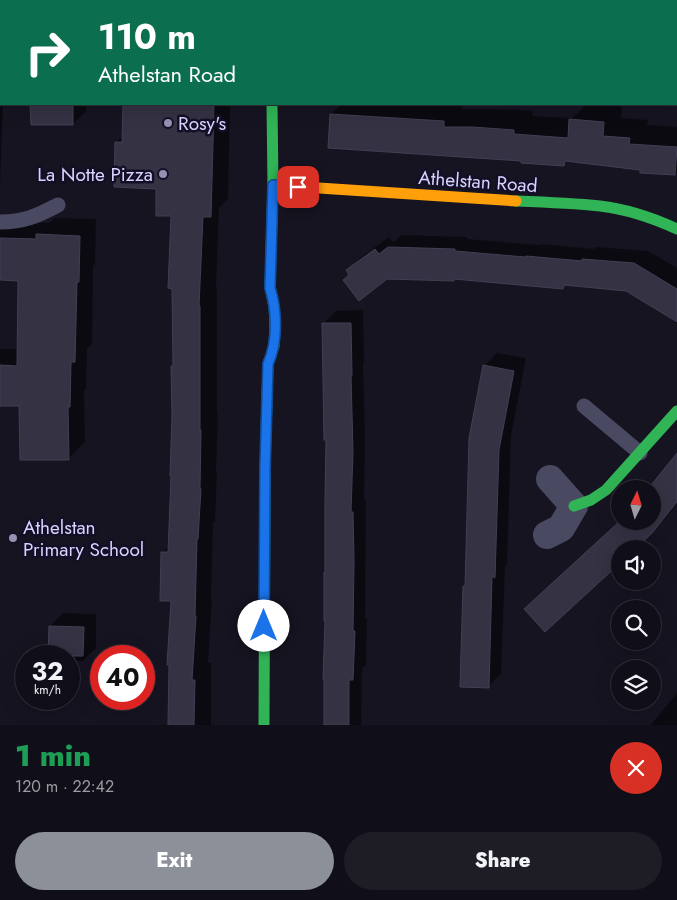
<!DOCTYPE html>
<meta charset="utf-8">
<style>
:root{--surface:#100f19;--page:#1e1d26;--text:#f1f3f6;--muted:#9c9ca2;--line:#302f38;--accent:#8c9099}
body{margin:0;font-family:Jost,sans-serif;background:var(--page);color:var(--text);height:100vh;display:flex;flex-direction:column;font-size:19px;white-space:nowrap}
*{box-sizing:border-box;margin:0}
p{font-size:16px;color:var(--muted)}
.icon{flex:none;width:28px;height:28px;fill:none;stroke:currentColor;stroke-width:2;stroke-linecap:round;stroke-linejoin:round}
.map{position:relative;height:725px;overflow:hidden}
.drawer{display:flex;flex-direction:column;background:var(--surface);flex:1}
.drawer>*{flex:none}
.hud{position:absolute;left:0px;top:0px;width:678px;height:105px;box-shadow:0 5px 20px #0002,0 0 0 1px var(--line);background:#0b6e4f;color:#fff;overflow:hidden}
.needle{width:32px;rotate:5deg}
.fabs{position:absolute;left:611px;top:480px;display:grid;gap:10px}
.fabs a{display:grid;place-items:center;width:50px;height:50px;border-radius:50%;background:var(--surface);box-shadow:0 5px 20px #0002,0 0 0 1px var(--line);font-size:25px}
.speed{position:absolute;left:15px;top:645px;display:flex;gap:10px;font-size:25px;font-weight:700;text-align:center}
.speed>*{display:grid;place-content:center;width:65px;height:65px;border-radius:50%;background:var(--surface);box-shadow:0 5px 20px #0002,0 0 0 1px var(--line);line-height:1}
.speed small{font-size:12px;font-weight:400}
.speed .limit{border:8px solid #d22;background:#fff;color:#111}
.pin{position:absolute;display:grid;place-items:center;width:42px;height:42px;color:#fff;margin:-21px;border-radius:10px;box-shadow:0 2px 8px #0006}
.me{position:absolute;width:55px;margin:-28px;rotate:0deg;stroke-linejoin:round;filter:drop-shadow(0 0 4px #0008)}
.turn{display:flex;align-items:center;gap:18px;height:105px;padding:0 15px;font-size:22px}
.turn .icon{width:65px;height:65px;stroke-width:2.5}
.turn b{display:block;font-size:35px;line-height:42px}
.round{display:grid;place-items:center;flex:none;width:52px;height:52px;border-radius:26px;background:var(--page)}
.overview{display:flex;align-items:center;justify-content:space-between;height:85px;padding:0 15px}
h1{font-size:30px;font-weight:800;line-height:38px;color:#1e9e55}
.cta{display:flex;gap:10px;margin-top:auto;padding:10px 15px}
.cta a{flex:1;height:58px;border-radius:30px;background:var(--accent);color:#fff;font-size:20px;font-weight:800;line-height:58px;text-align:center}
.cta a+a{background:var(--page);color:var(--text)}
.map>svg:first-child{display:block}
</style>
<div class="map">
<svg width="677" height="725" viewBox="0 0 677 725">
<rect width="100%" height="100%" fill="#161421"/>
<g fill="#0007">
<rect x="328" y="0" width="61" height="1"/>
<polygon points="0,84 1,84 1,104 3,104 0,187"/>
<polygon points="32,104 86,104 86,111 73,124 32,124"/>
<polygon points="124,104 230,104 228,199 219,208 216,289 217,289 217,414 218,414 216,472 217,472 215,521 213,522 211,600 212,600 208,663 211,663 211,725 170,725 172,600 163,552 169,546 173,475 173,366 174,365 172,215 157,188 116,142 124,135"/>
<polygon points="342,104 462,104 462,109 491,109 521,110 533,111 532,116 572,118 587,104 622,104 621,118 648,120 647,125 677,127 677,174 642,172 642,168 568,160 564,165 522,160 331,114"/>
<polygon points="54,218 96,219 95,264 93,266 92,344 87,348 86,389 84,391 85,442 68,459 20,405 0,404 0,349 19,349 20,280 0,279 0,222 49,223"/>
<polygon points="402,235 467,237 467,239 539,245 540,244 594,249 596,247 648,251 677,268 677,324 663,311 627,289 566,284 563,287 455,278 453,280 350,274 347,271 360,258 389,237 393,242"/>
<polygon points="363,310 364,362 363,364 365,437 364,500 366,500 365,618 367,618 366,665 362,669 361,725 325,725 327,438 323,324 336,311"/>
<polygon points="497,353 526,358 511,436 507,564 505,567 501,674 488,687 464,587 466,584 484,366"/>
<polygon points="677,455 677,504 665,519 651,532 620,549 620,561 525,609 652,521"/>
<polygon points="63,613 96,614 96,648 83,661 69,661 69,656 50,656 50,626"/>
<polygon points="677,693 677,725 651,725 654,721"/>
</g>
<g fill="#343243" stroke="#433f54">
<polygon points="30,104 73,104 73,125 31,125"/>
<polygon points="123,104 214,104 211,217 203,217 199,306 200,306 200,430 201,430 200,488 201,489 198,539 197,539 195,616 196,616 192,680 195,680 194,725 168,725 169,665 167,665 171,601 160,601 161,552 168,552 171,476 170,476 172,416 171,366 173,366 172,289 168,288 171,216 156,216 156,189 114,187 115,142 122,142"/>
<polygon points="330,114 444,121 444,127 472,127 501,129 514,130 514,134 568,138 569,119 604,122 603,136 630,138 629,144 677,147 675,175 640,173 640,170 565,161 564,166 521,163 521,161 328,148"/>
<polygon points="36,234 80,236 79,282 77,282 75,362 71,362 70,407 68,407 69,460 20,460 19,406 0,406 0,365 17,366 18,281 0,280 0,238 36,239"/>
<polygon points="388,247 455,249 455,251 525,257 526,256 582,261 582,259 634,263 677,289 677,322 626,291 564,285 563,289 454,279 454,281 387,279 359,301 343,280 349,275 346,270 375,249 379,254"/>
<polygon points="322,323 351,323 352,376 351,376 353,451 351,512 353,512 354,561 353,631 355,631 353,680 349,680 349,725 324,725 324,679 323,679 325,621 324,621 324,572 325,572 325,499 326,440 324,440"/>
<polygon points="483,365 514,371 499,450 495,578 492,576 489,688 460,687 463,586 465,586 469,438"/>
<polygon points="677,453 677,502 652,533 635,549 620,549 620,563 545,632 524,609 620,521 652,521 652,489 648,489"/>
<polygon points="49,626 84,627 83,656 48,656"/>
</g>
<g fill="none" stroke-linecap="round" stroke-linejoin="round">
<g stroke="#4a4962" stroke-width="15">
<path d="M0,222C24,222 37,216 58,205"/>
<polyline points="584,406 640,453"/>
</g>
<g stroke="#4a4962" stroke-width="28">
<polyline points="0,46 1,46"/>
<polyline points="547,535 561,528 574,506 550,479"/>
</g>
<g stroke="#30b455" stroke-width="11">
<polyline points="267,0 267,1"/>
<path d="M516,201C544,202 572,203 600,206C626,209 653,218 677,229"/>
<polyline points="574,506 591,500 606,490 677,411"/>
<polyline points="264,725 265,470 268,364 274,346 275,326 274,306 270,287 273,185 272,104"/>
</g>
<polyline stroke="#ff9f0a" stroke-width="11" points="273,185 516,201"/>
</g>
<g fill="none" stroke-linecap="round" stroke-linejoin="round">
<defs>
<path id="route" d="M264,626L265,470L268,364C278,341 277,311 270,288L273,185L298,187"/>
</defs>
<use href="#route" stroke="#114b97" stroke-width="12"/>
<use href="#route" stroke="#1a73e8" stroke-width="9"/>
</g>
<g fill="#9591b1" stroke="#130f26" stroke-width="2">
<circle cx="168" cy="123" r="5"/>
<circle cx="163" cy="174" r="5"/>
<circle cx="13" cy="538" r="5"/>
</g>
<g text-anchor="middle" stroke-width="5" stroke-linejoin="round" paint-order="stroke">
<g font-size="19" fill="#d9d4ff" stroke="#130f26" text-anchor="start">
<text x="178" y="130">Rosy's</text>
<text x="153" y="181" text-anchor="end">La Notte Pizza</text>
<text x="23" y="534">Athelstan<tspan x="23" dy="22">Primary School</tspan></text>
</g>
<g font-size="19" fill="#d9d4ff" stroke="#130f26">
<text transform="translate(478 181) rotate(4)" y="7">Athelstan Road</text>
</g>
</g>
</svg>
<div class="fabs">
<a><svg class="needle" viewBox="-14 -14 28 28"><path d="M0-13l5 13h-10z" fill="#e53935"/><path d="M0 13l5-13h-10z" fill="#9c9ca2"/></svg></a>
<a><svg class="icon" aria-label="sound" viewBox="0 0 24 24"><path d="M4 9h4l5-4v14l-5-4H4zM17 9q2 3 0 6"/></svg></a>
<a><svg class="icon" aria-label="search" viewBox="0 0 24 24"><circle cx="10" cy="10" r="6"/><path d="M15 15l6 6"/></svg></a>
<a><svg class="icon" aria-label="layers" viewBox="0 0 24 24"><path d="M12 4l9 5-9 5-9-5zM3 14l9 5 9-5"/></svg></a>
</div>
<div class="speed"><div>32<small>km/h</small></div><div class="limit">40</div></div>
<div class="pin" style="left:298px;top:187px;background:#d93025"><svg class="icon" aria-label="arrive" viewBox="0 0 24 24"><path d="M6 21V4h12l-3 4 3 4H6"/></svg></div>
<svg class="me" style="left:264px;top:626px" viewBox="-20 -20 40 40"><circle r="19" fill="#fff"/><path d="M0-13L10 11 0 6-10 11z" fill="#1a73e8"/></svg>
<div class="hud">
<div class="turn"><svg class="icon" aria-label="right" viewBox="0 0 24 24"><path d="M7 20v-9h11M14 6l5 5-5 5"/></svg><div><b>110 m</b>Athelstan Road</div></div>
</div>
</div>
<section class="drawer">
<div class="overview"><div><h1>1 min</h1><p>120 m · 22:42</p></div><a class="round" style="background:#d93025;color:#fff"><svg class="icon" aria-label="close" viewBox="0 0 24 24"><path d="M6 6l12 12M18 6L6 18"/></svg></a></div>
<div class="cta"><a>Exit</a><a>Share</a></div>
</section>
